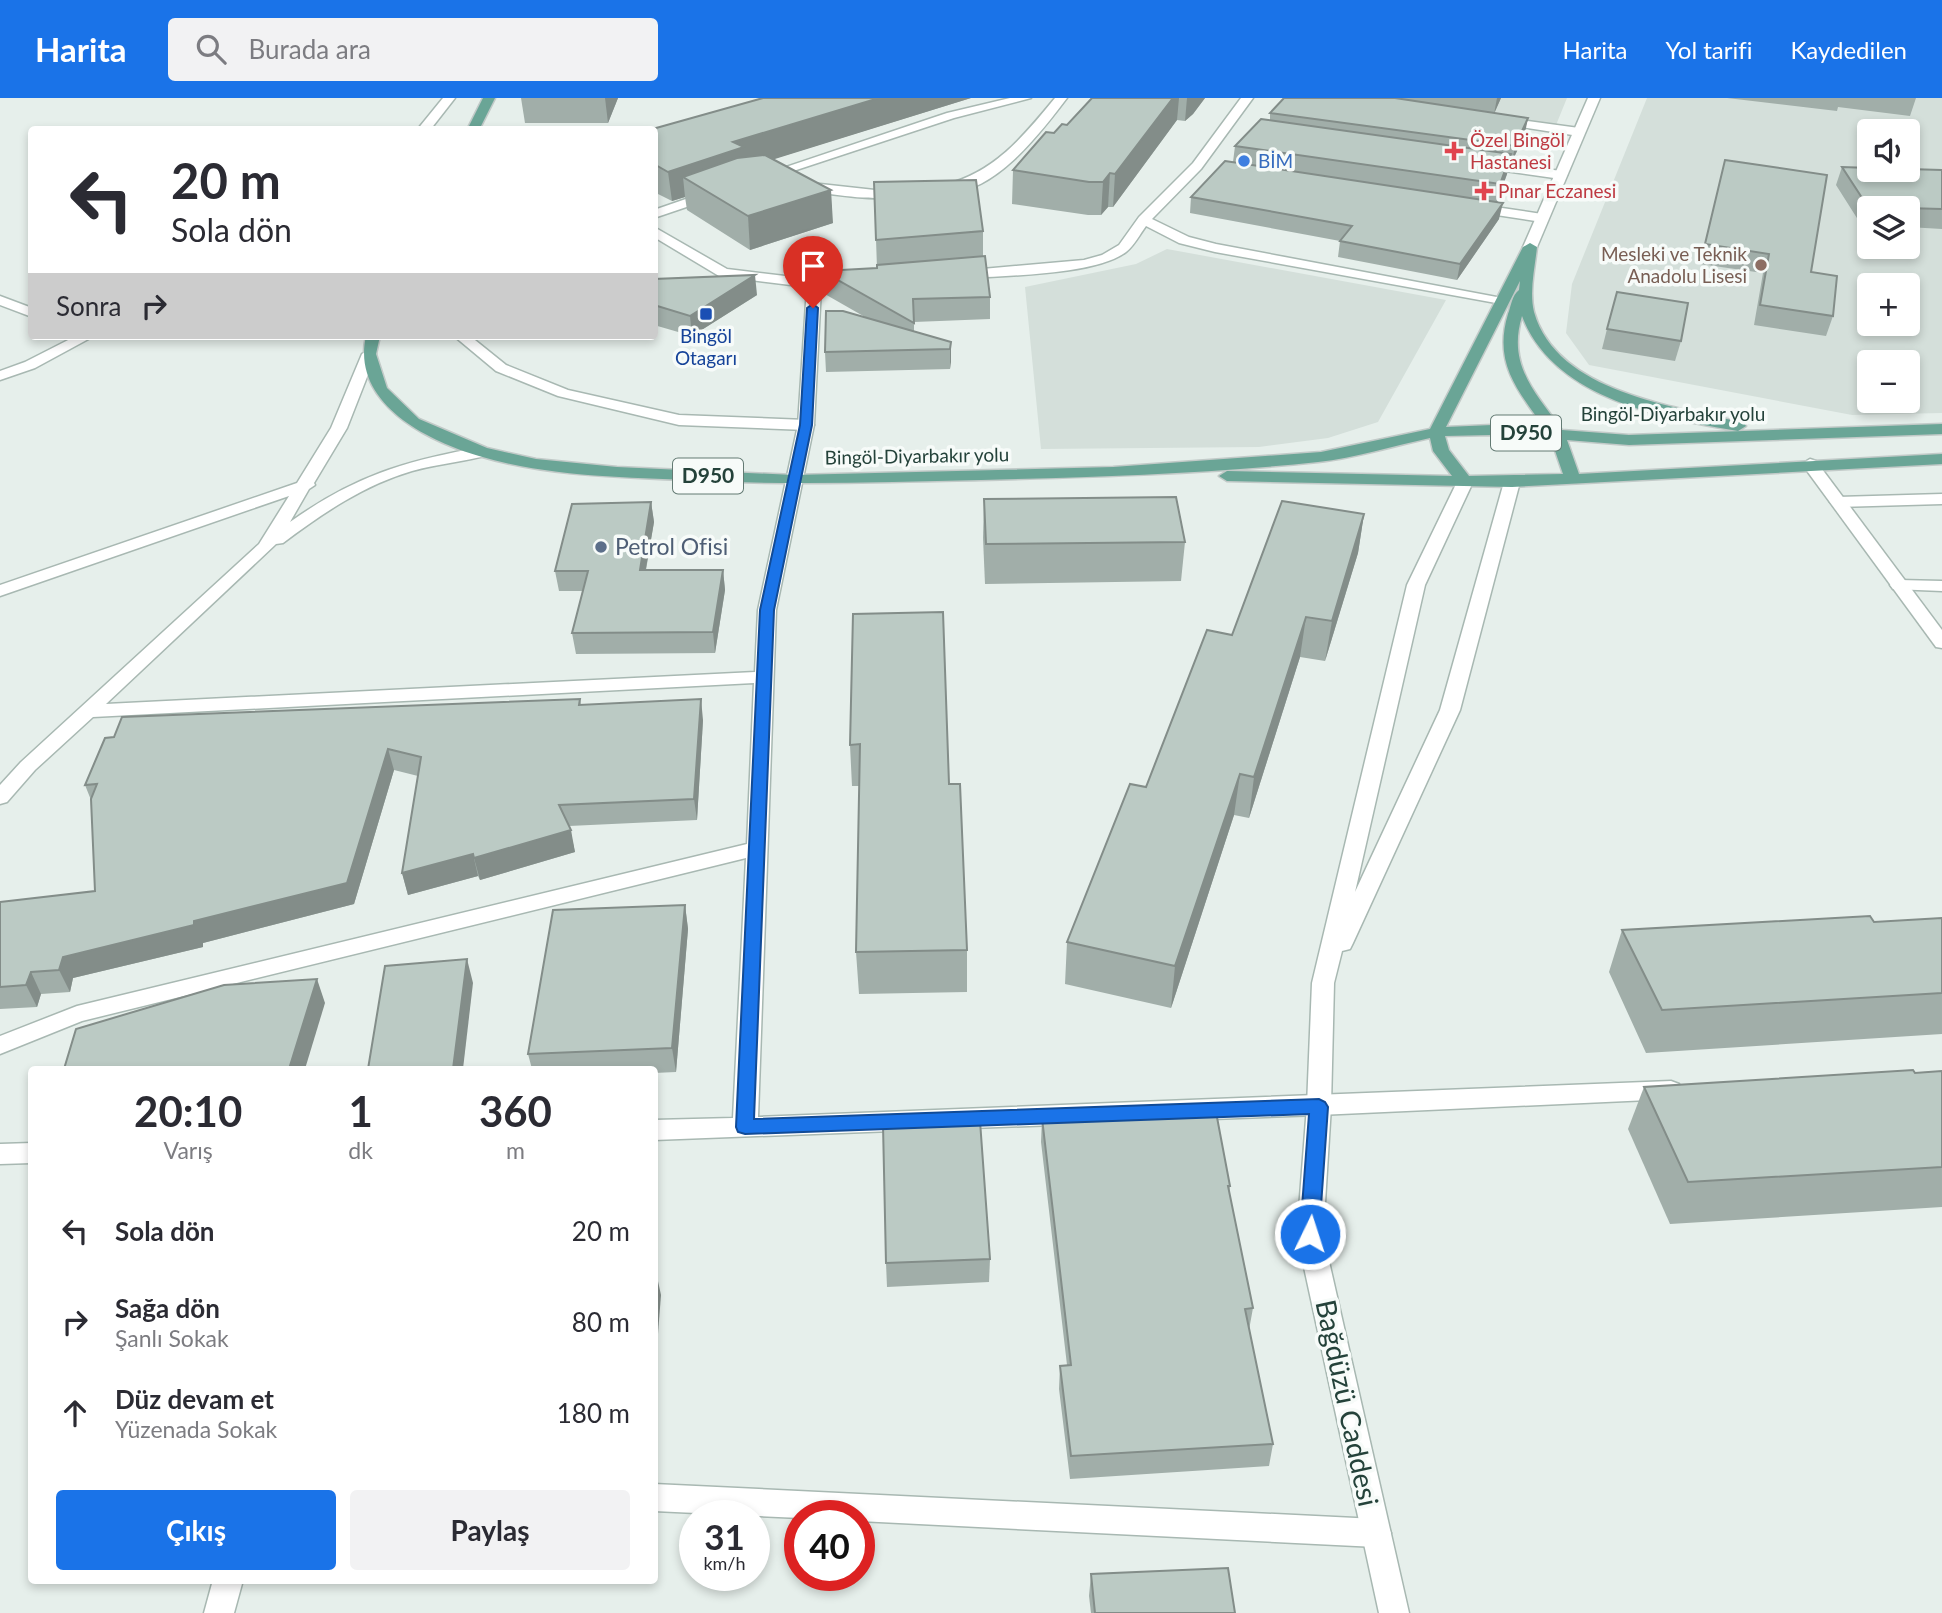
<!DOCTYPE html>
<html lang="tr">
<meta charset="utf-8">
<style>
:root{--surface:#fff;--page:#f2f2f3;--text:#2b2b33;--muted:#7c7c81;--accent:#1a73e8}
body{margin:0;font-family:Lato,sans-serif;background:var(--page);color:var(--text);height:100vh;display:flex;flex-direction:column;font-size:26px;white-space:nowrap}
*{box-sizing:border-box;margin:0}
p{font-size:23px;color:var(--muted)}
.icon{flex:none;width:38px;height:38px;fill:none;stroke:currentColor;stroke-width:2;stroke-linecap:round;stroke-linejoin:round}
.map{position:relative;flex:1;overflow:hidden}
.panel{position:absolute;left:28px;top:968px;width:630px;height:518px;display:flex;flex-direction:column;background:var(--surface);border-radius:7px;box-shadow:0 4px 10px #0003}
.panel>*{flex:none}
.guide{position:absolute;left:28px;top:28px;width:630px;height:214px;border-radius:7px;box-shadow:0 4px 10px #0003;background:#fff;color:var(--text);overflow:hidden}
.fabs{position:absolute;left:1857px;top:21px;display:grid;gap:14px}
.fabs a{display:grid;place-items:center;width:63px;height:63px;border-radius:7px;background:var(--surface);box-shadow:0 4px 10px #0003;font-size:35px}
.speed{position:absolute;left:679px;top:1402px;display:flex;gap:14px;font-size:35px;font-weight:700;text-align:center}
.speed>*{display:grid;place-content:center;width:91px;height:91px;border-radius:50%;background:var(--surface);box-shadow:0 4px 10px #0003;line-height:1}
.speed small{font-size:18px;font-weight:400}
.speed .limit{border:10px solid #d22;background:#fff;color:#111}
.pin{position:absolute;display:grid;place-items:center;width:60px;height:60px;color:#fff;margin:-72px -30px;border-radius:50% 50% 50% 0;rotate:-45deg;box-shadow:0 0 7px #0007}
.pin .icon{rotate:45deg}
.me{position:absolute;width:77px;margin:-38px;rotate:4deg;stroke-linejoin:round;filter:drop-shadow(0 0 5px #0008)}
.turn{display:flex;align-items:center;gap:24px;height:147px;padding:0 28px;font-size:32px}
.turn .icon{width:91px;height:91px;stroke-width:2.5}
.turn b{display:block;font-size:49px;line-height:60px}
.then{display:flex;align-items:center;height:66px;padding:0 28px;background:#0003;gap:14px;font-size:26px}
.eta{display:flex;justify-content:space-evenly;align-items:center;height:119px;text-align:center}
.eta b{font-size:42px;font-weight:700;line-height:49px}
.button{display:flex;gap:14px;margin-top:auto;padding:14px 28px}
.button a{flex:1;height:80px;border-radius:7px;background:var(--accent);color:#fff;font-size:28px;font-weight:700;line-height:80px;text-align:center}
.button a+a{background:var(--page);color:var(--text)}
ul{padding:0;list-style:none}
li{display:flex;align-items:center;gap:21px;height:91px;padding:0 28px}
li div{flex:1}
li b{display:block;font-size:26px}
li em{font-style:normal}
header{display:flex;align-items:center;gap:42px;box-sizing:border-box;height:98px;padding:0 35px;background:var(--accent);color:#fff}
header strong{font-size:33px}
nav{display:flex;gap:38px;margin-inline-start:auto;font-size:24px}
.search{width:490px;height:63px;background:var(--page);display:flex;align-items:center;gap:18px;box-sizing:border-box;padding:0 24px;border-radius:7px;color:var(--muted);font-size:26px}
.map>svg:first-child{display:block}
</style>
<header>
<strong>Harita</strong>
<div class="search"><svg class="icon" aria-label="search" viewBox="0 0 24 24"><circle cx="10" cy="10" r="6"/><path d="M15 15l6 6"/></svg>Burada ara</div>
<nav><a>Harita</a><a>Yol tarifi</a><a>Kaydedilen</a></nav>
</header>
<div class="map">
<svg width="1942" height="1515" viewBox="0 0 1942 1515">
<rect width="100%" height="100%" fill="#e6efeb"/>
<g fill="#d4dfda" fill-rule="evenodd">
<polygon points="1357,0 1567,0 1556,27"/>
<path d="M1647,0H1942V315L1852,317L1589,267L1566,235L1572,186ZM1869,33H1908V72H1869ZM1869,110H1908V149H1869ZM1869,187H1908V226H1869ZM1869,264H1908V303H1869Z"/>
<polygon points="1167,151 1446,202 1378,324 1328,340 1259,349 1041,351 1025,189 1136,166"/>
</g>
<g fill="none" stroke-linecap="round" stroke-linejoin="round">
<defs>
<g id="service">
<polygon points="0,198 32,210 32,219 0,207"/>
<polygon points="454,238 470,238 506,267 568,292 679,317 806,322 814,327 806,332 679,327 558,298 496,273"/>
<polygon points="1899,482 1942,483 1942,493 1893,491 1890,487 1893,483"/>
</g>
<g id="minor">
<polygon points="443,0 455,0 430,32 417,32"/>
<polygon points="1010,0 1031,0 954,20 766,82 758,82 756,79 947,15"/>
<path d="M1055,0H1067C1042,33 991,101 944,93V87C994,75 1023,39 1055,0Z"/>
<path d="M1241,0H1253L1201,71L1152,121L1189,139L1216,146L1502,200L1507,201V207L1215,154L1179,145L1146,128C1140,136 1134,148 1126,154C1094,178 1002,177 960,181L953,177L960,173L1084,162L1102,157L1119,147L1139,119L1193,65Z"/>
<polygon points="1498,19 1579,30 1585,34 1579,38 1494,25 1492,23"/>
<polygon points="1480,62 1561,73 1567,77 1561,81 1476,69 1474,66"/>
<path d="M802,84L884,93L903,91L909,95C893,107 819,95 798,91L796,88Z"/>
<polygon points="712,92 716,93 716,99 654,120 654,112"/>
<polygon points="1475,106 1542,116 1548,120 1542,124 1470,113 1469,110"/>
<path d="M654,129L727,171L827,183L834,187L832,190H821L814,327L776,512L758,1019L1671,983L1679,986L1683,992L1679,998L1671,1001L1319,1017L654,1042V1022L733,1020L746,760L82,923L0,956V938L77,908L747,746L754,585L93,619L35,672L7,704L0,706V687L21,664L259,446L289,398L0,498V487L297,385L331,330L362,256L369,252L376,256L347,330L314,385L315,387L309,391L290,424C355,378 404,363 482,349L490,354L488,357C463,364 437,366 412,373C364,387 323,415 283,445L276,446L106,606L755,574L758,512L798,327L807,189L719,178L654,139Z"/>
<polygon points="76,238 94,238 35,270 0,282 0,273 25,264"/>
<polygon points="1942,396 1942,406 1838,409 1830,404 1838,399"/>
<polygon points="32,1045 32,1065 0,1066 0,1046"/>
<polygon points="654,1386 1376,1421 1386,1425 1391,1435 1386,1445 1376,1449 859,1423 859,1418 800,1418 800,1420 654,1413"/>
<polygon points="213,1482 243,1482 234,1515 204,1515"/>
</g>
<g id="tertiary">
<polygon points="1588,0 1600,0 1537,149 1535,152 1525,152 1523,149"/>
<polygon points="1810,361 1816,363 1942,532 1942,550 1936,549 1802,366"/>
<polygon points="1465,379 1473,384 1425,487 1355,794 1440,612 1504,384 1512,379 1520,384 1460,612 1353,845 1350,851 1342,853 1334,885 1331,1008 1323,1137 1409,1515 1379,1515 1297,1137 1307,1008 1312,885 1407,487 1457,384"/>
</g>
<g id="primary">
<polygon points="483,0 495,0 479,32 467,32"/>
<path d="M1530,145L1537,149C1535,169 1529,193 1534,214C1557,295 1675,308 1744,325L1746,328L1738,333C1661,320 1553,300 1522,218C1507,267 1535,294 1562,332L1629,337L1942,326V336L1629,347L1567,342L1579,376L1942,356V366L1512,389L1227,383L1219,378L1227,373L1452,378L1433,353L1430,340C1393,348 1355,360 1318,364C1206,376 1093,379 981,382C889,384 798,387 706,383C631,379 552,380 479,358C425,342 351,304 366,238H380L376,256L387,290L419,321L487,350L536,361L617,369L794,377L1113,369L1321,354L1430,331L1523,149ZM1520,183L1519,192C1512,197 1511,208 1508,216C1493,266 1518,292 1545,331L1492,327L1446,329ZM1492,337L1551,341L1563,376L1469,378L1449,352L1445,338Z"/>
</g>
</defs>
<use href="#service" stroke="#a8b8b2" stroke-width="3"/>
<use href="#minor" stroke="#a8b8b2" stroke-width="3"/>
<use href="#tertiary" stroke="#a8b8b2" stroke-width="3"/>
<use href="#primary" stroke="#c2cac8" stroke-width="3"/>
<use href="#service" fill="#fff" fill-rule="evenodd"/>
<use href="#minor" fill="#fff" fill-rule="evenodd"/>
<use href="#tertiary" fill="#fff" fill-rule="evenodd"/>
<use href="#primary" fill="#6aa596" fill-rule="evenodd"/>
</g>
<g fill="#a1aea9">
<polygon points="521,0 618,0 608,25 525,25"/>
<polygon points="758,0 971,0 773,61 833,125 750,152 687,112 685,99 672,103 654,94 654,32 760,1"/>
<polygon points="1092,0 1205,0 1193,16 1185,23 1177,22 1113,109 1108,109 1101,117 1088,117 1012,106 1013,72 1054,35 1067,27"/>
<polygon points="1400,0 1501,0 1494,15 1525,35 1512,64 1510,63 1507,76 1497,104 1499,121 1457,182 1338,159 1340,143 1190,115 1191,99 1233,64 1235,48 1270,23 1270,15"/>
<polygon points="1727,0 1916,0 1910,18 1838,9 1837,13"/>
<polygon points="1725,62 1811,174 1833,218 1826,238 1754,227 1763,175 1700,166"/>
<polygon points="1842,69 1942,72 1942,131 1908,129 1908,110 1869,110 1869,128 1862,128 1836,87"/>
<polygon points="874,84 983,133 983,159 990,199 990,221 914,224 914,233 951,244 950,271 826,274 825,254 865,219 823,195 822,173 877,170"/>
<polygon points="654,181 757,197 692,238 654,227"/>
<polygon points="1607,231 1681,243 1675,263 1602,251"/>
<polygon points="984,401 1185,444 1181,483 985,486 983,440"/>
<polygon points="651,404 654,424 646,472 723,472 725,492 715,555 576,556 572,535 583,493 559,493 555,473"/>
<polygon points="1364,416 1358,455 1325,563 1300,559 1249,720 1234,717 1171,910 1065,886 1067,844 1146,689 1232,537"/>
<polygon points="853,516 949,686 967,852 967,894 859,896 856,854 860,688 852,688 850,647"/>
<polygon points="580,601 581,607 703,622 697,722 569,728 575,754 480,782 478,778 408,797 402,775 418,678 394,672 354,806 203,845 203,849 73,880 70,894 41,896 37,909 0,911 0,804 95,793 91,702 85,687"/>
<polygon points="685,807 688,831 676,974 654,975 654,971 532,971 528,956"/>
<polygon points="1942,820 1942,936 1646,955 1609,874 1622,832 1874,824"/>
<polygon points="1942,973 1942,1109 1670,1126 1628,1031 1644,989"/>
<polygon points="1042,1020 1230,1088 1229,1094 1253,1210 1249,1232 1273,1346 1269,1368 1070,1381 1059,1291 1060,1268 1067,1267 1041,1044"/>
<polygon points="990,1161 989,1184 887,1189 886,1165"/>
<polygon points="1091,1476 1235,1515 1091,1515 1089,1498"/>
</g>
<g fill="#838d89">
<polygon points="605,0 618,0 608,25"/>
<polygon points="879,0 971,0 746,70 683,79 685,99 672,103 668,74 733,44"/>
<polygon points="1173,0 1179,0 1177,22 1113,109 1115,76"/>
<polygon points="1187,0 1205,0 1193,16 1185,23"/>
<polygon points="1497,0 1501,0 1494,16"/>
<polygon points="1528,20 1525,35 1512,64 1515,48"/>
<polygon points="1511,56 1507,76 1496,107 1500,86"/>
<polygon points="1110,75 1108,109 1101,117 1103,84"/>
<polygon points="831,92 833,125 750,152 748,118"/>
<polygon points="1503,105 1499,121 1457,182 1460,166"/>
<polygon points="755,177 757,197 692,238 690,218"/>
<polygon points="951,244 951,264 950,271 950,251"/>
<polygon points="651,404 654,424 642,493 640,472"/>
<polygon points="1364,416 1358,455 1325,563 1332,523"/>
<polygon points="723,472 725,492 715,555 713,534"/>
<polygon points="1306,519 1300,559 1249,720 1254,679"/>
<polygon points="701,601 703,622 697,722 694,701"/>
<polygon points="388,651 394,672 354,806 203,845 203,849 73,880 70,894 59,872 63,859"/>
<polygon points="1240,676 1234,717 1171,910 1175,868"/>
<polygon points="571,732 575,754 480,782 474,760"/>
<polygon points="473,756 478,778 408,797 402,775"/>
<polygon points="685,807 688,831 676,974 672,950"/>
<polygon points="467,861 473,885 463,971 453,971"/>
<polygon points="31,874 41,896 37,909 26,887"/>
<polygon points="317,881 325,905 305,971 289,971"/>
<polygon points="656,1174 661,1197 654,1287 654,1197"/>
</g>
<g fill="#bbcac4" stroke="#838d89" stroke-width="2">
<polygon points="763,0 879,0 733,44 744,49 668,74 654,66 654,32 649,32"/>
<polygon points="1092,0 1173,0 1115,76 1110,75 1103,84 1089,84 1013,72 1046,34 1054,35 1062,26 1067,27"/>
<polygon points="1284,0 1395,0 1528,20 1515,48 1270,15"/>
<polygon points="1261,21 1511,56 1500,86 1235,48"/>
<polygon points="765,57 831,92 748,118 683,79 737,60"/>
<polygon points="1725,62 1827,77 1811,174 1837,178 1833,218 1760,207 1769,156 1705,146"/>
<polygon points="1225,63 1503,105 1460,166 1340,143 1352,128 1191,99"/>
<polygon points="1842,69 1869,70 1869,72 1908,71 1942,72 1942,111 1868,109"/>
<polygon points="976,82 983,133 876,142 874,84"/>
<polygon points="985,158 990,199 913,201 914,225 822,173 877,170 877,167"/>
<polygon points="755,177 690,218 654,207 654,181"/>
<polygon points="1617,194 1688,205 1681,243 1607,231"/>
<polygon points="826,213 843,213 951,244 950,251 825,254"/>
<polygon points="1176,399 1185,444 986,446 984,401"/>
<polygon points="1282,403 1364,416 1332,523 1306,519 1254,679 1240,676 1175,868 1067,844 1130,686 1146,689 1207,532 1232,537"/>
<polygon points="651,404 640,472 723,472 713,534 572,535 588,473 555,473 572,406"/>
<polygon points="943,514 949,686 960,686 967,852 856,854 860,646 850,647 853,516"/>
<polygon points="580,601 579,607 701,601 694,701 559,707 571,732 474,760 473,756 402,775 421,659 388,651 347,785 194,823 194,827 63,859 59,872 31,874 26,887 0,889 0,804 95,793 91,701 97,686 85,687 105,640 114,639 122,619"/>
<polygon points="685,807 672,950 528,956 553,812"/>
<polygon points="1870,818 1874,824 1942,820 1942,895 1662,912 1622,832"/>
<polygon points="467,861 453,971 368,971 385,868"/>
<polygon points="317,881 289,971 64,971 76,931 224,887"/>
<polygon points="1913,972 1915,975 1942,973 1942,1069 1688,1084 1644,989"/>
<polygon points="1216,1014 1230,1088 1228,1088 1253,1210 1245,1211 1273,1346 1071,1358 1060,1268 1071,1267 1042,1020"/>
<polygon points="980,1023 990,1161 886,1165 883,1027"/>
<polygon points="654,1174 656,1174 654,1197"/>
<polygon points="1228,1470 1235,1515 1095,1515 1091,1476"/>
</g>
<polygon fill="#1a73e8" stroke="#114b97" stroke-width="2" points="813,206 818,210 812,327 774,512 754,1021 1319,1001 1325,1004 1328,1009 1319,1136 1317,1142 1310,1144 1303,1142 1300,1136 1309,1016 745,1036 738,1034 736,1029 760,512 800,327 807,210"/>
<g fill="#e0444e" stroke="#f7fbf9" stroke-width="2.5">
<path d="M1450.5 42.5h7v7h7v7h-7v7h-7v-7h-7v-7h7z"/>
<path d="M1480.5 82.5h7v7h7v7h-7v7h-7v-7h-7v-7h7z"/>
</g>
<circle fill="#3f7fe0" stroke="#f7fbf9" stroke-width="2.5" cx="1244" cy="63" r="7"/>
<circle fill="#8d6e63" stroke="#f7fbf9" stroke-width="2.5" cx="1761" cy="167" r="7"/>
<rect fill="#1a4fb4" stroke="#f7fbf9" stroke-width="2.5" x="699" y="209" width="14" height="14" rx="3.5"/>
<circle fill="#5c6f8a" stroke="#f7fbf9" stroke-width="2.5" cx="601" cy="449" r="7"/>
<g text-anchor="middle" stroke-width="7" stroke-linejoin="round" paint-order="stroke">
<g font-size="19" fill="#be3a42" stroke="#f7fbf9" text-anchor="start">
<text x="1470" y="49">Özel Bingöl<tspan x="1470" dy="22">Hastanesi</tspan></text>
<text x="1498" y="100">Pınar Eczanesi</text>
</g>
<g font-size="19" fill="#366cbe" stroke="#f7fbf9" text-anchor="start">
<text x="1258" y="70">BİM</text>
</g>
<g font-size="19" fill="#785e54" stroke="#f7fbf9" text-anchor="end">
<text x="1747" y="163">Mesleki ve Teknik<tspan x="1747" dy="22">Anadolu Lisesi</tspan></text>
</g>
<g font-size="19" fill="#164399" stroke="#f7fbf9">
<text x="706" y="245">Bingöl<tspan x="706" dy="22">Otagarı</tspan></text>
</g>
<g font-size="19" fill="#24423a" stroke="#f7fbf9">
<text x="1673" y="323">Bingöl-Diyarbakır yolu</text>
<text transform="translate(917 358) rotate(-1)" y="7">Bingöl-Diyarbakır yolu</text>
</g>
<g fill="#f7fbf9" stroke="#637a73" stroke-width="2">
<rect x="1491" y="317.5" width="70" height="35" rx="5"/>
<rect x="673" y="360.5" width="70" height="35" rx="5"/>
</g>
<g font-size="21" font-weight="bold" fill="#24423a">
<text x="1526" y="342">D950</text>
<text x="708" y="385">D950</text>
</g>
<g font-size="23" fill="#4e5e75" stroke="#f7fbf9" text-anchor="start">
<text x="615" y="457">Petrol Ofisi</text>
</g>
<g font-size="28" fill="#24423a" stroke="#f7fbf9">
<text transform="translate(1347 1305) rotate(78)" y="10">Bağdüzü Caddesi</text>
</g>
</g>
</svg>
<div class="fabs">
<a><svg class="icon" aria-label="sound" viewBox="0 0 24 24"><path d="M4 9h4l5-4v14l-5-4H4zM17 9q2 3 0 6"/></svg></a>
<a><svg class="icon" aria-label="layers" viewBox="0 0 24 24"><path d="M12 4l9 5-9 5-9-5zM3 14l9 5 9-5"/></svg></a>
<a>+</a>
<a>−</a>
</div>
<div class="speed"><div>31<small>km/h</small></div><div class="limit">40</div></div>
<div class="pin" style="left:813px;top:210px;background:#d93025"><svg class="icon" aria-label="arrive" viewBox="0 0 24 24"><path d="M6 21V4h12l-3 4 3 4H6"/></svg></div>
<svg class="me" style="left:1310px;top:1136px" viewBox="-20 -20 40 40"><circle r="17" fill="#1a73e8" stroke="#fff" stroke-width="3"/><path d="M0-11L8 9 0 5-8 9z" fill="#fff"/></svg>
<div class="guide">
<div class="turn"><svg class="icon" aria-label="left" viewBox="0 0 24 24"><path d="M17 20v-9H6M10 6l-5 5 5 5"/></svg><div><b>20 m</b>Sola dön</div></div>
<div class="then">Sonra<svg class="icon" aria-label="right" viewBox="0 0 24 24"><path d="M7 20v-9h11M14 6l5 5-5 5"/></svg></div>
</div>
<section class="panel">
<div class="eta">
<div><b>20:10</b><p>Varış</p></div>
<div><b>1</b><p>dk</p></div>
<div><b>360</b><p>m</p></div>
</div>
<ul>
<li><svg class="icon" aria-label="left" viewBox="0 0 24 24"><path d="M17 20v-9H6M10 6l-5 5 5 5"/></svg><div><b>Sola dön</b></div><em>20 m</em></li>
<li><svg class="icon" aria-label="right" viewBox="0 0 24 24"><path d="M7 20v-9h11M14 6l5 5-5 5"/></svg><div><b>Sağa dön</b><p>Şanlı Sokak</p></div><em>80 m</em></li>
<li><svg class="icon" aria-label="ahead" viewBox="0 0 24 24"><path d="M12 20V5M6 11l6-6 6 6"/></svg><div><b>Düz devam et</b><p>Yüzenada Sokak</p></div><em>180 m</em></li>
</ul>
<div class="button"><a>Çıkış</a><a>Paylaş</a></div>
</section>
</div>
